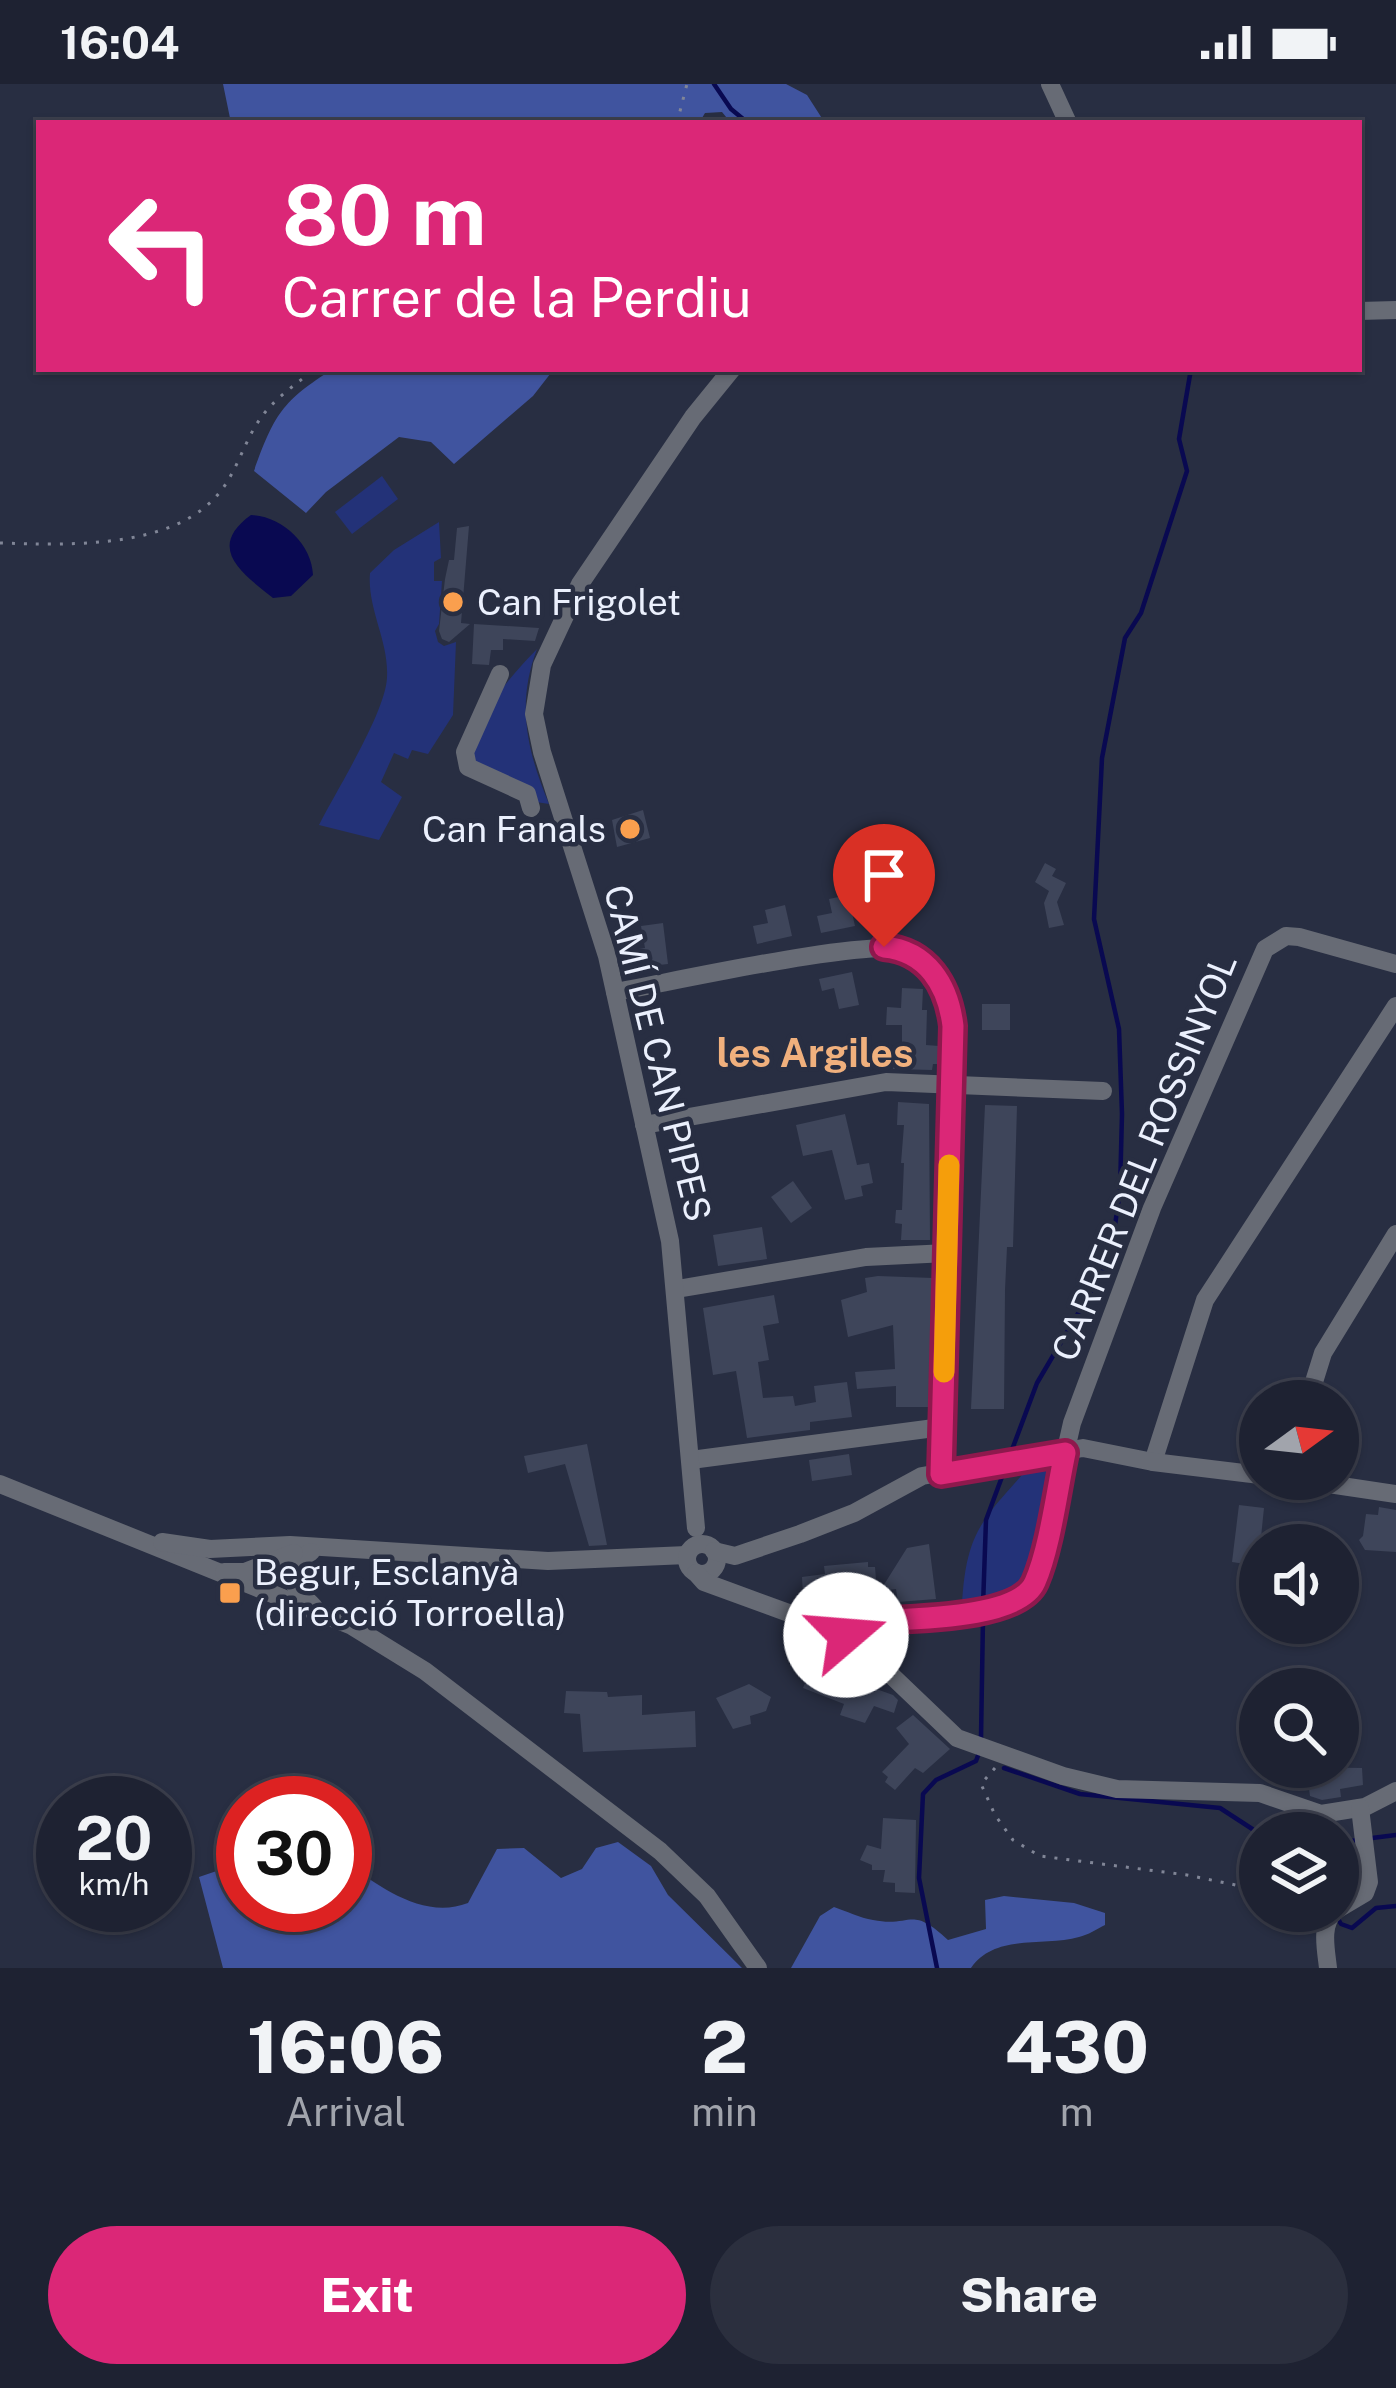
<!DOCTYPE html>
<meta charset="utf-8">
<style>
:root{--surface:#1e2232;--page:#2b2f3e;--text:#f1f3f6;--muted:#a1a4ac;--line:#3c3f4d;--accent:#db2777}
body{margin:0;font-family:"Public Sans",sans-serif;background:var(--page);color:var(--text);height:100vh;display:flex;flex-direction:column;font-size:45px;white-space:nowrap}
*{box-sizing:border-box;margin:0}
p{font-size:39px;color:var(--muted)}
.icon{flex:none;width:66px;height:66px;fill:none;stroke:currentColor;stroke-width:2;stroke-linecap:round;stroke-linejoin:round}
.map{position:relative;height:1884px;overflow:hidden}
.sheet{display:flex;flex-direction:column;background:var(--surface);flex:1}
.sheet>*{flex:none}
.banner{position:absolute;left:36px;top:36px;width:1326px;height:252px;border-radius:0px;box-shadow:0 3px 9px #0004,0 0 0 3px var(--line);background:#db2777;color:#fff;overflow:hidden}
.needle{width:78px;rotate:75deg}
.tools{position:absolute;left:1239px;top:1296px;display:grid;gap:24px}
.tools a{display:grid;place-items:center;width:120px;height:120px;border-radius:50%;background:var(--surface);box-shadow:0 3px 9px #0004,0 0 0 3px var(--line);font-size:60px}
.speed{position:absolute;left:36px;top:1692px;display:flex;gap:24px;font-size:60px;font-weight:700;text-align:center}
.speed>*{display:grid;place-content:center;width:156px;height:156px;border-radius:50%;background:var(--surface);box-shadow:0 3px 9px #0004,0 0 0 3px var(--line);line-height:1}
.speed small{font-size:30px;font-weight:400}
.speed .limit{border:18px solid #d22;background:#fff;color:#111}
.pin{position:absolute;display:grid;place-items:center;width:102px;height:102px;color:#fff;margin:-123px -51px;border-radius:50% 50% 50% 0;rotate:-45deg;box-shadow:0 0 12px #0007}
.pin .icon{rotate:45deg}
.me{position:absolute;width:132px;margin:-66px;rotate:72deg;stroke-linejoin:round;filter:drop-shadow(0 0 9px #0008)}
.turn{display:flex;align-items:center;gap:42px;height:252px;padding:0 48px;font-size:54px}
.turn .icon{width:156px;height:156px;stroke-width:2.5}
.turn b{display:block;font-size:84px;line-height:102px}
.eta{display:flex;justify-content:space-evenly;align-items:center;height:204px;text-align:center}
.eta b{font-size:72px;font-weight:800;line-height:84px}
.primary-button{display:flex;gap:24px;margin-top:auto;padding:24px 48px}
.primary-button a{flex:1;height:138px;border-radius:72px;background:var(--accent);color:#fff;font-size:48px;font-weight:800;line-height:138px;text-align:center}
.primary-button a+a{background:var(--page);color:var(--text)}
.status{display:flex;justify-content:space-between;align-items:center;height:84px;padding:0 60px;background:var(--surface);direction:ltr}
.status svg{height:33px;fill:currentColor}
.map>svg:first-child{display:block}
</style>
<div class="status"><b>16:04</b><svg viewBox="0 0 49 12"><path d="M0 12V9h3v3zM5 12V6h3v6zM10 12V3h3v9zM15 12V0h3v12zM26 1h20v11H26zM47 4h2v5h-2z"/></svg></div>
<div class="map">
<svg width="1396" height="1884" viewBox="0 0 1396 1884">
<rect width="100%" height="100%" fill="#282e42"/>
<g fill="#233278">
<polygon points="382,392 398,415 352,450 335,428"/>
<path d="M439,438L441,474L434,478V497H442L439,540L435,547L438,558L444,562L456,558L453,631L428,670L412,666L408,675L394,669L381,698L402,713L379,756L319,741C336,707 386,628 387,593C389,557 367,525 370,489L394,466Z"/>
<path d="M537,565C516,620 527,667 549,720L536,718L475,680C467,639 511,592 537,565Z"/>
<path d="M1030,1382L1049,1383L1051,1391L1032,1484L1010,1515L962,1521C966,1447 983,1435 1030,1382Z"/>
</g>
<g fill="#40549f">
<polygon points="223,0 786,0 807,11 825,39 731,39 722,28 705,29 699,39 231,39"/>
<path d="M333,285H554L533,312L454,380L431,358L399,353L326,408L306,429L254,387C274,331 282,317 333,285Z"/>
<path d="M618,1758L651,1782L668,1811L742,1884H223L199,1793L243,1778V1821H345V1778C380,1803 424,1836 468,1819L497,1765L524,1764L561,1794L582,1785L596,1764Z"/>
<path d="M1004,1812L1074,1819L1105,1829V1841C1097,1845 1088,1851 1079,1853C1044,1863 995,1849 971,1884H791L820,1832L834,1823C846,1827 860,1834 873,1836C912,1844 910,1820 948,1856L986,1845L985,1816Z"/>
</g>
<path fill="#090951" d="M251,431C282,432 312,460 313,491L291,512L273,514C243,490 205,464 251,431Z"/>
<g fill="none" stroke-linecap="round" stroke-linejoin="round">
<g stroke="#090951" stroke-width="4.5">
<polyline points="714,0 731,25 748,39"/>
<polyline points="1010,1371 1037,1299 1103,1187 1114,1148 1120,1107 1122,1030 1119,945 1094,835 1102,674 1125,554 1141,529 1187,387 1179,355 1191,285"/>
<polyline points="983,1522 986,1436 1006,1382"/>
<polyline points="981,1654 983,1534"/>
<polyline points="1004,1684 1080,1710 1220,1724 1260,1750"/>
<polyline points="1372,1754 1396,1751"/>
<polyline points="1338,1758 1361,1756"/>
<polyline points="1337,1833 1341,1840 1352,1844 1376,1824 1396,1822"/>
<polyline points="937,1884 919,1794 923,1710 936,1696 976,1677 980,1666"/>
</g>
</g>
<g fill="#3e455a">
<polygon points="469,442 461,539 470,540 449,558 442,555 439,547 445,495 449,476 454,476 457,444"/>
<polygon points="474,540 539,544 535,557 503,555 503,566 491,566 489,581 472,580"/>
<polygon points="643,726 650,754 617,763 612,736"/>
<polygon points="1045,779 1056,785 1052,792 1066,799 1057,818 1064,841 1049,844 1044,819 1049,807 1035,798"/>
<polygon points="848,811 855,842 821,849 817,832 832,829 829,815"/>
<polygon points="785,821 792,852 757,860 753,842 768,839 765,826"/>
<polygon points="663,839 668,880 632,884 630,866 645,864 641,842"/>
<polygon points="852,888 859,921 839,925 834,904 822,907 819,895"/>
<polygon points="902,904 923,905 922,926 927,926 926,961 939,962 938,980 933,980 932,986 893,985 894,966 902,966 902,941 886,941 887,923 901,924"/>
<rect x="982" y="920" width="28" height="26"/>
<polygon points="898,1018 929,1020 930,1156 901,1156 902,1140 895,1139 896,1126 902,1126 904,1079 901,1079 904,1041 897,1041"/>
<polygon points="985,1021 1017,1022 1013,1163 1007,1163 1005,1206 1004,1325 971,1325"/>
<polygon points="845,1030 857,1081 869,1079 873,1099 861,1102 863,1112 845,1116 832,1066 803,1072 796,1041"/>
<polygon points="793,1097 812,1124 791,1139 771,1113"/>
<polygon points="762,1143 767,1175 718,1182 713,1151"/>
<polygon points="878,1192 933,1194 929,1323 896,1323 896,1302 857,1305 855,1288 895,1285 893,1241 848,1253 841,1216 867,1208 865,1194"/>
<polygon points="774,1211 779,1239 763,1242 769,1276 758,1278 763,1314 793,1312 795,1322 816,1318 814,1302 847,1298 852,1333 810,1338 810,1346 747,1354 736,1287 713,1291 703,1224"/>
<polygon points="587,1360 607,1461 589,1462 565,1380 528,1389 524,1372"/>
<polygon points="849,1370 852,1391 812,1397 809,1376"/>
<polygon points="1239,1421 1264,1424 1258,1482 1232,1478"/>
<polygon points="1379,1423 1396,1426 1396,1468 1365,1466 1359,1456 1363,1452 1366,1430 1378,1431"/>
<polygon points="929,1460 936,1515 898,1518 896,1505 880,1507 907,1464"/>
<polygon points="868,1478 868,1483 875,1483 877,1507 866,1508 866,1512 812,1516 812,1511 803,1512 802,1493 825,1490 824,1482"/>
<polygon points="804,1549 859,1585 854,1597 893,1611 898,1616 894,1629 874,1622 865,1639 840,1631 844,1620 803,1604 819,1566"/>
<polygon points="749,1600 771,1613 766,1627 750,1632 751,1640 733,1645 716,1614"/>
<polygon points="566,1607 607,1608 608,1613 642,1611 642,1631 695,1627 696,1663 583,1668 580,1630 564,1629"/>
<polygon points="913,1631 950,1665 923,1689 915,1684 895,1706 885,1698 888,1693 882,1688 909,1660 896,1644"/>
<polygon points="1306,1683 1362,1684 1363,1701 1340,1705 1341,1713 1322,1716 1310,1712"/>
<polygon points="883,1734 916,1736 915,1809 895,1808 895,1799 883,1798 885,1786 872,1786 872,1781 860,1776 867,1761 881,1765"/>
</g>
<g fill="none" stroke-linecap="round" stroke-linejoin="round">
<g stroke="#818697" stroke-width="3" stroke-dasharray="3 9" stroke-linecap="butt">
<polyline points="677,39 687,0"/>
<path d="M0,459C66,461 174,466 220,408C237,387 244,358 260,335C273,316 297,299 315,285"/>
<polyline points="995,1684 981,1700 995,1731 1013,1756 1040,1772 1187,1791 1260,1806"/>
</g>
<g stroke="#676b75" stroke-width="18">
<polyline points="1050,0 1068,39"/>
<polyline points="1359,227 1396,226"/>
<polyline points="500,590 465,668 468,683 527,710 531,724"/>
<path d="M615,908C663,900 875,852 907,867C937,881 950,911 953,942L941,1390"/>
<polyline points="644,1041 886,998 1103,1007"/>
<polyline points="677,1205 866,1173 947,1169"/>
<polyline points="1308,1317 1323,1269 1396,1150"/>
<polyline points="691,1376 942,1343"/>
<polyline points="1153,1378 1205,1216 1396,922"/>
<polyline points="1295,1395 1396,1410"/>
<polyline points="0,1400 352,1542 425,1587 660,1767 707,1812 758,1884"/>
<polyline points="696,1444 670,1157 607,872 542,668 534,630 542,581 580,500 693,333 732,285"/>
<polyline points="162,1458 210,1465 290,1461 548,1477 687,1471"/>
<circle cx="702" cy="1475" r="15"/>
<polyline points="714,1467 735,1472 800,1450 854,1429 922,1392 1083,1364 1153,1378 1260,1391"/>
<path d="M311,1468L292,1479C287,1498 301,1510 314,1523"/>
<polyline points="224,1488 245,1488 294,1469"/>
<polyline points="696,1489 704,1498 816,1539 890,1590 957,1654 1063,1692 1117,1705 1260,1709 1321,1730 1365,1723 1396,1707"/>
<polyline points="816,1539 831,1541 996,1526 1022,1515 1036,1497 1072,1339 1152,1124 1265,865 1286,852 1299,853 1396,880"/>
<polyline points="1338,1825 1365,1809 1369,1798 1360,1724"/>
<path d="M1328,1884C1326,1865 1320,1841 1335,1827"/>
</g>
</g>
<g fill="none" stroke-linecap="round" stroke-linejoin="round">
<defs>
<path id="route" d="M846,1551L847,1544L857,1538C898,1534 1018,1538 1035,1498C1050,1464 1057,1406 1065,1369L941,1390L953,942C948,901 927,867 884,863"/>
</defs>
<use href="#route" stroke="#8e194d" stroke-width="30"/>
<use href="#route" stroke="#db2777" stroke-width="21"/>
<polyline stroke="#f59e0b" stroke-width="21" points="944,1288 949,1081"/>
</g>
<g fill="#fa9f4e" stroke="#282e42" stroke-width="4.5">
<circle cx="453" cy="518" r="12"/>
<circle cx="630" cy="745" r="12"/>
<rect x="218" y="1497" width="24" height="24" rx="6"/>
</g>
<g text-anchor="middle" stroke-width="9" stroke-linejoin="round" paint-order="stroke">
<g font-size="36" fill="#ebf0fd" stroke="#282e42" text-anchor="start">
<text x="477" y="531">Can Frigolet</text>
<text x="606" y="758" text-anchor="end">Can Fanals</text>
<text x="254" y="1501">Begur, Esclanyà<tspan x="254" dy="41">(direcció Torroella)</tspan></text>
</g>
<g font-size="36" fill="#ebf0fd" stroke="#282e42">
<text transform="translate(658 969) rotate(76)" y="13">CAMÍ DE CAN PIPES</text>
<text transform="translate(1144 1073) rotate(-68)" y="13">CARRER DEL ROSSINYOL</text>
</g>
<g font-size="39" font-weight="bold" fill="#f0b07d" stroke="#282e42">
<text x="815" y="983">les Argiles</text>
</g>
</g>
</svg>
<div class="tools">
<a><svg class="needle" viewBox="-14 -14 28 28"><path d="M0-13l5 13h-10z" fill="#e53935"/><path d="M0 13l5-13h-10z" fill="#a1a4ac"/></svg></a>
<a><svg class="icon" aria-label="sound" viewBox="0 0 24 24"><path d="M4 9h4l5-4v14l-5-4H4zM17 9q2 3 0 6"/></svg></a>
<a><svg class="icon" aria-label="search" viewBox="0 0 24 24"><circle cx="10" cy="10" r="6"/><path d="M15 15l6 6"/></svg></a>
<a><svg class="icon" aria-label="layers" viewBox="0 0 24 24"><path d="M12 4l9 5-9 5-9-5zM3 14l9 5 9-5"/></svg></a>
</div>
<div class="speed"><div>20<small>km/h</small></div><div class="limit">30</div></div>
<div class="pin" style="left:884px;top:863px;background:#d93025"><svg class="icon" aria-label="arrive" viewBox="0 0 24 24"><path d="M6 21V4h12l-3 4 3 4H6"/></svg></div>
<svg class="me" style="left:846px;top:1551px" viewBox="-20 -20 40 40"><circle r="19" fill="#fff"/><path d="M0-13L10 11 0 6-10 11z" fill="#db2777"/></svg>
<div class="banner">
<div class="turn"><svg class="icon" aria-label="left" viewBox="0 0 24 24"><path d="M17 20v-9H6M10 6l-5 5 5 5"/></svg><div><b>80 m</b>Carrer de la Perdiu</div></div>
</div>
</div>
<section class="sheet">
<div class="eta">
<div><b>16:06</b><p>Arrival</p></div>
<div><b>2</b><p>min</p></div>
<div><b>430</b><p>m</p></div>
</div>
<div class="primary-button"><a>Exit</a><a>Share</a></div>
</section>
